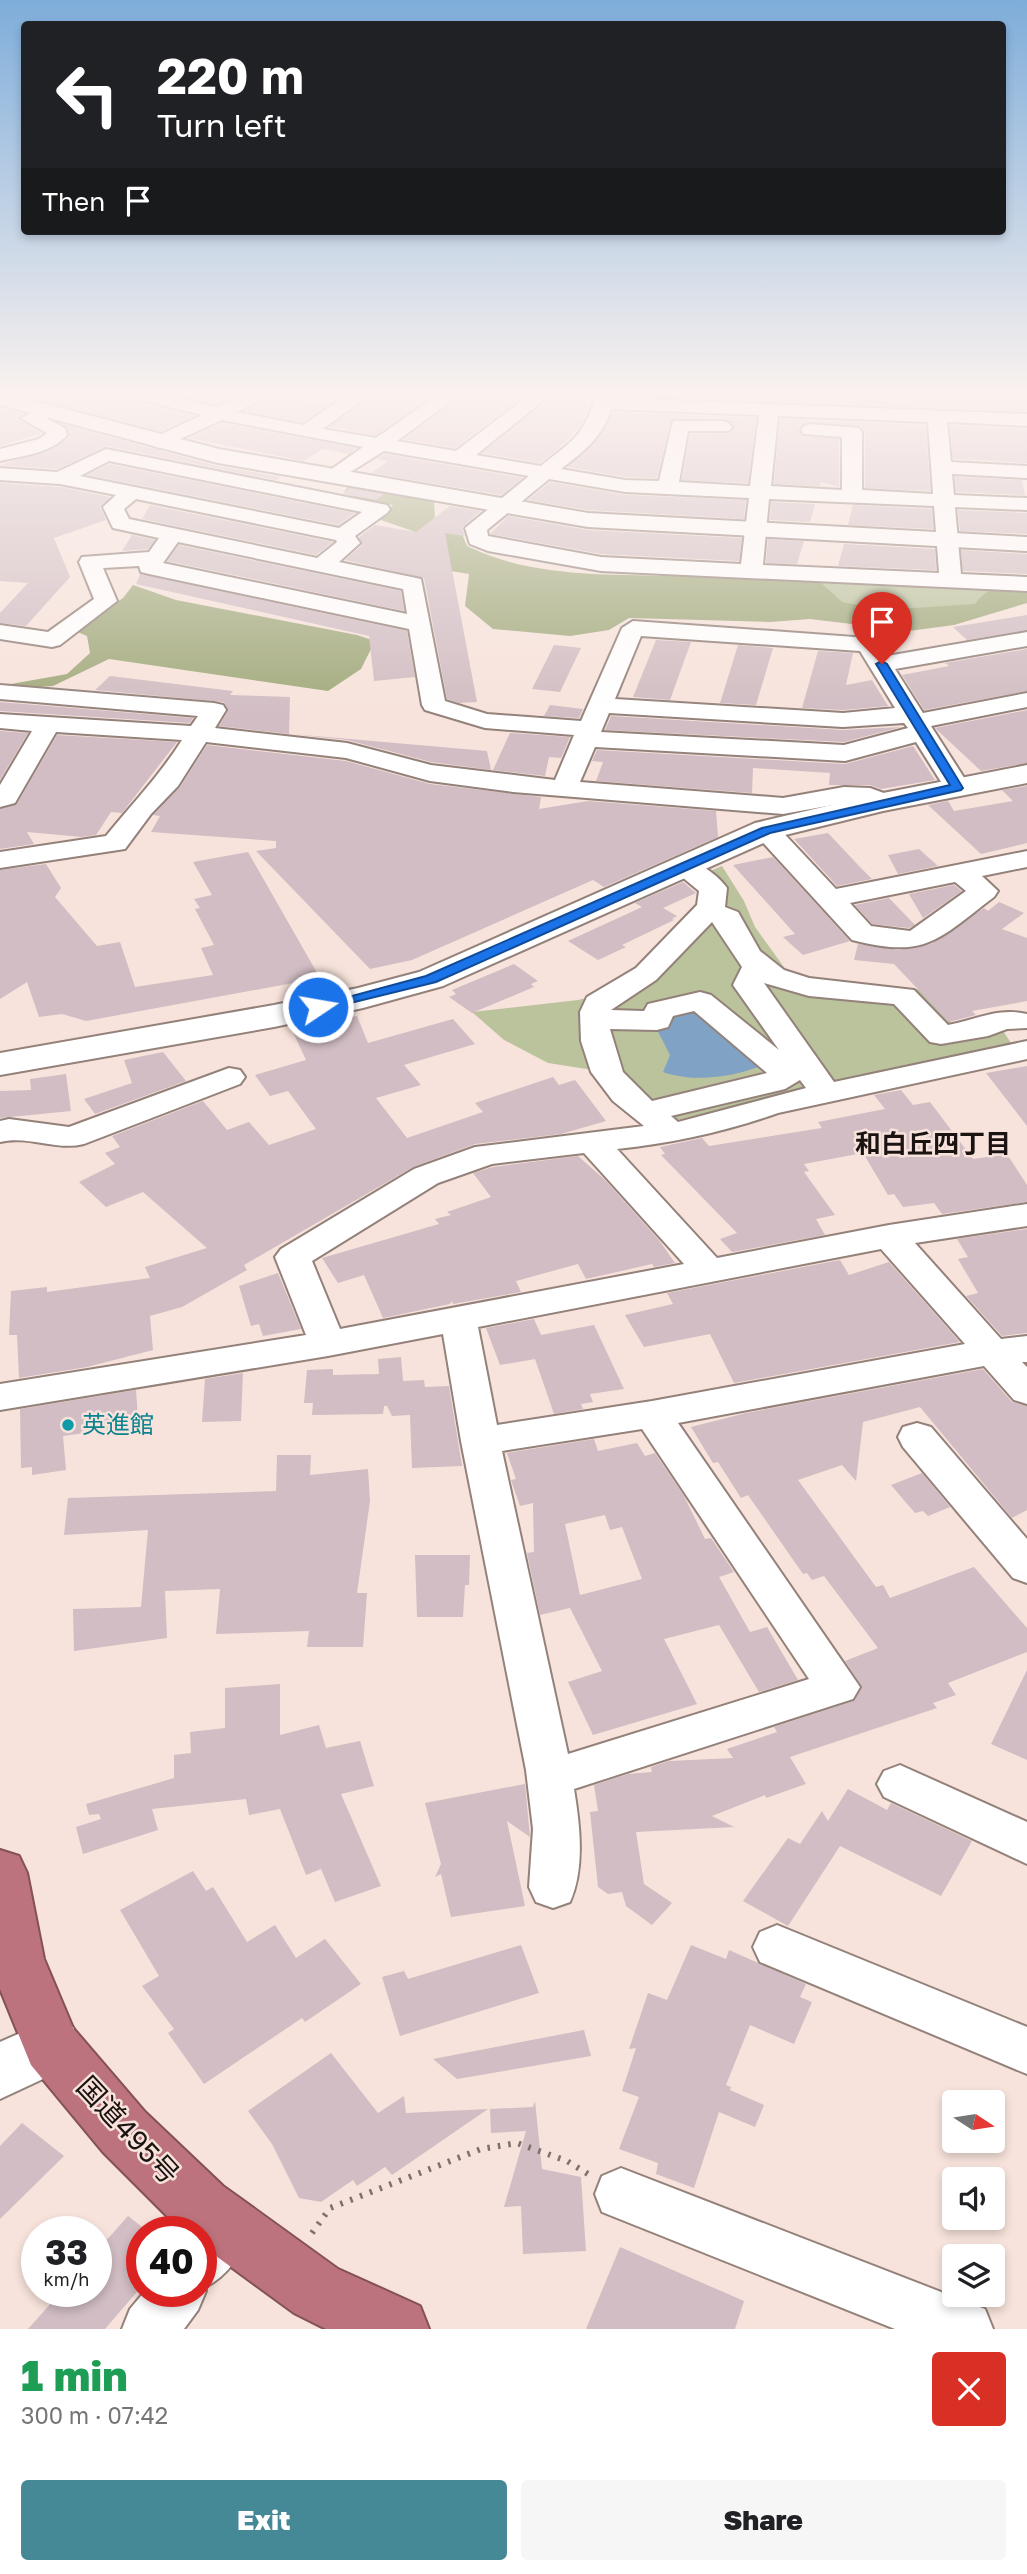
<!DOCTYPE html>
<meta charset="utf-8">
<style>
:root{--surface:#fff;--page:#f6f6f6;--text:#202124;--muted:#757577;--accent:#458997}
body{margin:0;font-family:"Golos Text","Noto Sans JP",sans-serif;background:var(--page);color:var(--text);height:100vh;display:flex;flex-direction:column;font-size:26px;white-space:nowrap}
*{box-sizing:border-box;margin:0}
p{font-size:23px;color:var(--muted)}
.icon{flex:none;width:38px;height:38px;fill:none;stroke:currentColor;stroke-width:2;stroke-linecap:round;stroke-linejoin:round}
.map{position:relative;height:2329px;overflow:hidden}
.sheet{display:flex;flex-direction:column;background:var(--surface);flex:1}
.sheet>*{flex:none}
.hud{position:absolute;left:21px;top:21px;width:985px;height:214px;border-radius:7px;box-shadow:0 4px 10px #0003;background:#202124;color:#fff;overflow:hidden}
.needle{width:46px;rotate:102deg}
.tools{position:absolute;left:942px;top:2090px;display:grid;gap:14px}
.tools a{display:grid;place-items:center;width:63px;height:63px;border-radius:7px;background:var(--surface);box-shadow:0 4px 10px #0003;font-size:35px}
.speed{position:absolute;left:21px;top:2216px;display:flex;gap:14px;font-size:35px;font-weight:700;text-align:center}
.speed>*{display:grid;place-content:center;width:91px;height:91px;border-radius:50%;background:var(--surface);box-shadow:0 4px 10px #0003;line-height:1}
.speed small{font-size:18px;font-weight:400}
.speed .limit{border:10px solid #d22;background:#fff;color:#111}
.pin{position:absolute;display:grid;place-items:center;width:60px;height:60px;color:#fff;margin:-72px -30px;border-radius:50% 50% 50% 0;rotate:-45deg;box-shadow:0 0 7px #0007}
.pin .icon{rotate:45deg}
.me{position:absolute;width:77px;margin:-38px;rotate:78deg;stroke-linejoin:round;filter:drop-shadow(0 0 5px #0008)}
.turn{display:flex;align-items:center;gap:24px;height:147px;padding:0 21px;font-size:32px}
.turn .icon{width:91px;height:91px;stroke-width:2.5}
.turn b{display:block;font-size:49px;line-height:60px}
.then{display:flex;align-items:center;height:66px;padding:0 21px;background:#0003;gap:14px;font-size:26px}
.round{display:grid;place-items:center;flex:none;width:74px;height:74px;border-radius:7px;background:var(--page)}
.head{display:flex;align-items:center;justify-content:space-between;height:119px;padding:0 21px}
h1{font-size:42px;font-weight:800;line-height:52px;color:#1e9e55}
.cta{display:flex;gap:14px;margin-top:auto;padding:14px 21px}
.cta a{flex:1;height:80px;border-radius:7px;background:var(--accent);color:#fff;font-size:28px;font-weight:800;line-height:80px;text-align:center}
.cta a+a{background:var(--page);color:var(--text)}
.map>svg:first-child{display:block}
</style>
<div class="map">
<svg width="1027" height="2329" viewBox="0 0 1027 2329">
<rect width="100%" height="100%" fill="#f7e3db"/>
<g fill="#bbc39d">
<polygon points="832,580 1027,588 1027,603 972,613 825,608 807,581"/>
<polygon points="722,866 744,901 755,927 789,974 924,990 952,1024 994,1017 1011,1043 646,1127 593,1070 548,1063 504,1040 472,1012 578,1000 623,989 708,899 691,879"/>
</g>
<g fill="#a1aa7c">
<path d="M351,483L434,498L435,518L460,529L467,546C532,578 609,574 681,576C727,578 773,580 820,582L842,602L883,610L975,604C989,584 1005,587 1027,591V603L954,625L909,631L810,619L770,622L629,618L609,630L570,636L493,629L465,606L469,574L438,569L424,535L381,520L393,505L360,499L344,492Z"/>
<polygon points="133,585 176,600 357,635 375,641 361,669 328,691 109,659 53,686 13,689 0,686 67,674 90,653 87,636 75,631 123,598"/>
</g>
<path fill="#7fa2c5" d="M691,1002L765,1064C736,1077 693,1083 663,1072L670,1055L652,1020Z"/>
<g fill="#d1bdc3" fill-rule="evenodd">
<polygon points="32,391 62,396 75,391 118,391 121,398 194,416 161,431 9,392"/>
<polygon points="164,391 201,391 218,395 227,391 245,391 217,404"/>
<polygon points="378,391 438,391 375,435 330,427"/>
<polygon points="468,391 529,391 455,448 404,439"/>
<polygon points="558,391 594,392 581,425 561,446 540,463 482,453"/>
<polygon points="628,391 748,395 749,392 859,400 859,397 892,399 893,391 1024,391 1027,411 616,396 626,396"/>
<polygon points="276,394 328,405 302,422 245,411"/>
<polygon points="0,408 23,414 19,417 20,420 42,433 0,446"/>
<polygon points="613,412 756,418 748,483 682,480 690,434 731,433 734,425 722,418 671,419 657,478 625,477 567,467 600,437"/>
<polygon points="780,419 926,425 930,491 865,488 865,432 861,426 811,421 799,428 802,436 839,439 839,487 821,482 820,486 774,484"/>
<polygon points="222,423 356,448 349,454 322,449 304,461 188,438"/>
<polygon points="65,425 217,466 281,477 276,480 107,446 57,469 0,465 55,448 69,437"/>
<polygon points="950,425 1027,429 1027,463 953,459"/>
<polygon points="385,454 523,478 501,495 372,473 388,461 376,459"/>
<polygon points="109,464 355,513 338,525 88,475"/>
<polygon points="955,477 1022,480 1025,495 956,492"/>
<polygon points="550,482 625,495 746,500 744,519 588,510 528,500"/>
<polygon points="0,483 60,487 110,497 100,507 106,520 54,538 70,577 26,626 0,623 0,613 28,583 0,581"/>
<polygon points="350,488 384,494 376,500 343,494"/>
<polygon points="771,502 815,504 810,522 770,520"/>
<polygon points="150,505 333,542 316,555 142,519"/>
<polygon points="853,505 932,509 933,529 848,525"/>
<polygon points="450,506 481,511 462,527 465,536 445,533 477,702 459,703 447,699 424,578 345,560 362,545 359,537 375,525 416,532"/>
<polygon points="958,510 1027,513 1027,534 960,531"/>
<polygon points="508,516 588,530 742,538 739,561 601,554 490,534"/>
<polygon points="132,535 155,540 148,549 122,551"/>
<polygon points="768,539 804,541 797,564 766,563"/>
<polygon points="844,544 935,549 936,570 838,566"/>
<polygon points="179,545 401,591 404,611 167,561"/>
<polygon points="961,550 1027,554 1027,574 963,571"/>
<polygon points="140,574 407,631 415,677 374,681 369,636 136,584"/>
<polygon points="1027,615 1027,630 967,640 953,627"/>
<polygon points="656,640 691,642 670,700 633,697"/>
<polygon points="554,645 581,648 560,692 532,689"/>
<polygon points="738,645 773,648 756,705 720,703"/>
<polygon points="1027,649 1027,691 924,710 902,675 949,666 945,663"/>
<polygon points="818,651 853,653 846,685 872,680 888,706 843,710 802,708"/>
<polygon points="110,676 233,691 230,695 290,697 289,734 219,726 228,711 224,702 95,690"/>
<polygon points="0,702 193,718 190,723 0,711"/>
<polygon points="550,705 583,709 579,718 544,716"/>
<polygon points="1027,710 1027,763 981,771 935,728"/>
<polygon points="611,716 843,730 901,727 844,742 605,730"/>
<polygon points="0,731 28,733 0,780"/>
<polygon points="510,733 526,734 570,737 561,758 549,757 545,776 493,770"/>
<polygon points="292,734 487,751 491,770 431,762 347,740"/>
<polygon points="57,735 177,742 122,813 111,812 96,835 82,837 27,832 34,844 0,849 0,809 17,804"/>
<polygon points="207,745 346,761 430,784 541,797 539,809 588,801 716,811 718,837 604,887 593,880 412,960 370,969 256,851 276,848 276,841 151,832 160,816 153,815 180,787"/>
<polygon points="913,746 935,780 881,789 870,785 829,785 830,773 753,768 752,793 596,781 603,762 592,761 597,750 845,764"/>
<polygon points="1027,786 1027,843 981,854 928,805 948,801 954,811 1013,801 1002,790"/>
<polygon points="828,833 859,866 872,879 837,886 794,839"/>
<polygon points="919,849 938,866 898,874 888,855"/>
<polygon points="248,852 320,978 86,1021 62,1014 39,1017 27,982 0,999 0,870 46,864 61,888 55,897 97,946 120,942 135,987 213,975 201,948 214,945 195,909 200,908 194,899 212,895 193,862"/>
<polygon points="773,857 850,941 803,955 783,937 795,934 733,865"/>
<polygon points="683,882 696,893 663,908 677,916 672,919 674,920 622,945 626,947 598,960 568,941 642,907 635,903"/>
<polygon points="954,885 962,891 923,918 909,894"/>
<polygon points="889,898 915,925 909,928 872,924 855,905"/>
<polygon points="999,902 1024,913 1002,929 1027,938 1027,1001 972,1011 976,1015 949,1022 894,964 854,960 858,944 898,950 931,944 984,908 988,911"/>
<polygon points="514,964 538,981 531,984 534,987 472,1013 449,997 456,994 452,990"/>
<polygon points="357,1016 368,1043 453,1019 475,1044 404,1065 421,1085 376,1098 407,1138 483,1112 475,1103 553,1077 559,1085 575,1080 606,1121 561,1134 475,1144 413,1167 244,1265 247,1270 182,1307 150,1316 153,1350 87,1367 19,1378 17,1335 9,1335 11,1291 47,1287 47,1292 150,1278 145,1267 207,1248 143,1192 106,1207 79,1182 115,1164 105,1153 120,1147 112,1136 203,1101 227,1130 249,1122 269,1145 316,1129 288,1091 270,1096 255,1075 306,1060 291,1028"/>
<polygon points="163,1052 186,1081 95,1114 84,1099 132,1083 124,1060"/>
<polygon points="1027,1066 1027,1126 986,1073"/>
<polygon points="66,1074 71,1111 0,1118 0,1091 31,1090 30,1079"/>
<polygon points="901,1090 913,1105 930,1102 973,1159 1007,1154 1027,1185 1027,1202 942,1214 934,1203 903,1207 894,1194 888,1195 863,1153 804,1164 809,1171 804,1172 835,1215 816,1219 825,1235 732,1252 720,1239 737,1233 661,1155 665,1154 660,1147 702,1138 709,1146 822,1128 818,1122 885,1109 874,1095"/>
<polygon points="578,1156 605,1180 659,1240 675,1263 654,1267 652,1264 586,1279 578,1264 516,1281 521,1292 453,1304 452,1301 450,1304 383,1318 364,1275 338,1283 322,1258 439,1224 435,1219 451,1215 447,1212 491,1197 473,1173 493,1167"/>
<polygon points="1027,1229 1027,1333 1002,1336 966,1296 978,1293 958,1259 968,1257 957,1239"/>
<polygon points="840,1260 849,1275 889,1262 960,1342 734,1383 710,1334 644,1347 625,1315 673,1304 667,1293"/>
<polygon points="278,1273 301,1329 263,1336 259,1324 251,1326 239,1286"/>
<polygon points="534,1319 541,1335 594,1325 624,1389 590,1394 593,1402 581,1404 583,1409 554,1414 535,1359 500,1365 486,1328"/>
<polygon points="401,1357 403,1381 424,1380 425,1387 449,1386 462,1466 412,1468 410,1415 392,1416 387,1406 384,1406 383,1414 312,1415 313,1403 304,1403 307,1370 333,1369 333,1375 379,1374 378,1359"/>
<polygon points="983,1369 1012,1402 1027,1406 1027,1510 1012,1518 920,1407 863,1422 856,1481 842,1465 798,1480 876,1587 883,1585 890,1598 974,1567 1027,1628 1027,1652 948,1683 956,1695 933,1703 937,1708 790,1757 806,1784 766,1798 765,1795 712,1816 734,1827 636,1832 644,1884 672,1903 652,1925 626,1906 622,1892 608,1894 598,1887 590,1812 598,1811 594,1785 628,1774 652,1772 651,1767 669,1761 733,1758 727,1749 777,1732 774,1727 854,1701 862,1686 845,1661 878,1648 824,1576 812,1580 807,1573 803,1574 748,1495 741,1498 718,1462 713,1463 691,1427 746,1413"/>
<polygon points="243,1373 241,1421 202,1422 205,1379"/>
<polygon points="136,1390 138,1417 115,1420 115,1429 63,1436 66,1470 32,1475 32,1467 21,1468 20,1409"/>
<path d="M594,1439L598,1451L637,1443L645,1456L655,1453L684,1496L705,1539L711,1538L734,1572L719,1577L750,1632L767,1627L798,1680L759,1692L719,1625L664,1639L697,1704L593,1735L568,1682L602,1671L570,1608L540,1615L527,1553L534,1552L533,1503L520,1506L512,1483L511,1480L516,1479L507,1453ZM605,1515L610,1530L622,1527L642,1579L580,1595L565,1524Z"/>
<polygon points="277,1455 311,1455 310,1475 368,1469 370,1501 357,1593 367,1593 363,1647 307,1647 309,1631 216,1634 220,1589 165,1591 167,1638 74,1651 73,1609 141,1607 148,1530 64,1535 68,1498 276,1491"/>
<polygon points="922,1473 950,1507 928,1516 923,1511 915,1513 891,1485"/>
<polygon points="415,1555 470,1555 469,1585 465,1585 463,1617 417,1617"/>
<polygon points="1027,1670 1027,1760 991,1744"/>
<polygon points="280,1684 280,1735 319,1725 326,1748 360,1741 374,1786 341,1794 381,1886 335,1902 321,1869 306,1875 280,1809 249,1815 246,1799 152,1809 158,1830 83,1854 76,1827 101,1819 99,1814 89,1815 86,1804 174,1778 174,1755 191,1753 190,1732 225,1728 225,1688"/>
<polygon points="525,1784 530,1837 507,1821 525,1906 451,1917 441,1874 435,1877 441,1864 425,1803"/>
<polygon points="848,1789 887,1810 891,1803 972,1841 941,1896 840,1846 788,1926 743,1901 788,1838 800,1844 822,1811 828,1821"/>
<polygon points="193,1871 206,1891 213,1887 247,1942 275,1925 296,1958 325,1939 361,1984 305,2022 302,2018 204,2084 168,2033 174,2029 142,1986 159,1976 120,1910"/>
<polygon points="521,1945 539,1993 400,2036 382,1977 404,1971 408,1979"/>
<polygon points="691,1945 726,1959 729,1950 806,1984 800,1997 812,2002 794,2044 750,2025 726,2085 731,2087 730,2090 764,2105 755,2127 719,2112 694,2188 656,2174 658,2163 619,2149 639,2097 622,2091 636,2048 629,2049 648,1993 667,2000"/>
<polygon points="584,2030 591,2056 457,2079 433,2059"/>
<polygon points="331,2053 378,2113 404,2096 406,2113 488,2109 392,2175 385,2167 357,2186 353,2180 321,2202 299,2198 272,2144 248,2111"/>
<polygon points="535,2101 542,2169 581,2177 586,2251 523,2254 521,2206 504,2207 526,2131 491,2133 490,2109 533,2107"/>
<polygon points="22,2123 64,2156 0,2219 0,2146"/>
<polygon points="128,2216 142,2227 142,2286 105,2329 28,2329 62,2291 96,2291 96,2252"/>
<polygon points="620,2247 744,2301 735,2329 586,2329"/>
</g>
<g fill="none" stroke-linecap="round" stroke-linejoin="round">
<defs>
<g id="street">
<path d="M120,391H152L217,407L252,391H276L237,412L303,425L353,391H375L323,429L376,438L443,391H465L397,441L456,451L534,391H555L476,455L541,466C577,437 584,436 597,391H615L613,398L1027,414V426L947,422L951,462L1027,466V478L952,474L954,495L1027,498V510L955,507L961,574L1027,577V591L601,571L488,551L470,544L465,528L529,476L384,451L336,481L326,475L329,471L363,447L222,420L160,448L153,446L150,442L153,438L202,415L122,395ZM611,409L759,415L750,486L679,482L688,431H729L732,427L729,423L722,421H673L659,481L625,480L561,469C583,452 603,437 611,409ZM778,416L928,422L933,494L862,490V432L859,428L811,424L804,426L801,430L804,434L842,437V490L771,486ZM549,479L625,492L749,498L741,564L601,557L488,536L487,530ZM769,499L934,506L939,573L763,565Z"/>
<path d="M45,405L54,411L46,418L65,428L67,435C52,453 22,456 0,461V449L39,439L47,433L21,418Z"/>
<path d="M106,449L387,505L390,509L387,513L355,536L360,543L339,562L421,579L445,701L487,714L581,721L622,628L633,621L868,638L876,640L887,656L1027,632V646L895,669L923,713L1027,693V707L931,726L970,787L966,793H948L916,742L845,761L595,747L580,782L783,798L844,787L870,788L892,796L896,802L892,808L883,810L865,804L844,803L783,814L513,792L430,781L346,758L206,742L178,786L151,814L125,849L0,868V852L106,836C132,804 160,775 182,740L56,732L15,803L0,807V785L32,731L0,728V714L191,726L198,716L0,699V685L214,703L223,705L226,710L215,728L347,743L431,765L555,780L574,735L485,728L425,710L422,705L409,629L149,574L141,572L139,566L103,568L117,601L60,645L52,647L0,639V625L48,632L94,599L79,562L82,557L149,552L159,538L113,528L103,507L116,495L60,484L0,480V468L57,472ZM109,461L362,512L339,528L80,476ZM136,499L336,540L337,542L317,558L129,519L124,509ZM178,542L403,589L407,614L163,563ZM641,636L860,651L895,708L843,713L615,699ZM609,713L843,727L904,723L908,728L844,745L601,732Z"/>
<path d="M766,822L775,824L836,889L1027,851V867L982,876L998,891L994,897C937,940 927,959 852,940L757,836L753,830L757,824ZM955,882L966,891L910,931L871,926L850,903Z"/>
<path d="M684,859C699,862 718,875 727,888L725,907L738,912L760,951L784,970L809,978L914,990L948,1025C976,1020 998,1007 1027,1014V1028L1007,1029L988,1036L941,1044L930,1042L894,1004L809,996L764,983L834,1082L1027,1041V1059L778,1113C725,1132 673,1143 617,1149L717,1258L889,1225L1027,1204V1226L915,1243L1001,1339L1027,1336V1362H1022L1027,1367V1404L1014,1400L984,1366L678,1423L860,1687L853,1699L574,1789C580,1825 585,1868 570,1902L553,1908L536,1902L529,1887L533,1829L526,1770L461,1441L443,1334L328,1356L0,1410V1384L306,1335L275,1257L281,1249L414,1169L475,1147L644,1126L613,1101L591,1072L581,1041L580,1012L587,997L636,968L697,905L699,891L670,867L674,861ZM712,922L742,967L733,985L779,1050L711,995L700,992L648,1004L644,1011L611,1010L656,980ZM694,1011L767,1073L652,1101L623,1072L610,1029L657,1030L668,1027L673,1016ZM800,1080L806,1088L678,1122L671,1116L785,1089ZM584,1153L684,1264L340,1329L312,1261L438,1183L492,1164ZM881,1249L965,1344L652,1401L497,1425L478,1327ZM642,1429L809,1679L568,1754L502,1451Z"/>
<path d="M229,1068L240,1070L245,1077L240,1084L84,1144C56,1151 28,1135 0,1142V1121L9,1119L69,1127Z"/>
<polygon points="917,1423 931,1427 1027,1539 1027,1583 1013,1578 903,1447 898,1437 903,1427"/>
<polygon points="900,1765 1027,1822 1027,1864 884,1797 877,1784 884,1771"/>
<polygon points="777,1925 1027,2027 1027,2074 760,1962 753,1947 760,1932"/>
<polygon points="621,2168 985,2309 993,2329 895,2329 602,2212 595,2194 602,2176"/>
<path d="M227,2199L246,2207L254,2226C244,2250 229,2276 205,2287L206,2291L198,2310L184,2329H122L130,2309L145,2291H201V2231H190L208,2207Z"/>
</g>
<g id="secondary">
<polygon points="0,392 219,449 588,513 1027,537 1027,551 588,527 218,463 0,405"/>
<polygon points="1027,765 1027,783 883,811 777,837 443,986 363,1008 274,1027 0,1075 0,1053 274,1005 358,988 419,972 755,823 883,793"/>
<polygon points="52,2019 73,2027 81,2046 73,2065 0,2099 0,2042"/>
</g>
<polygon id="highway" points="0,1850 19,1856 27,1873 44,1959 73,2028 145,2112 223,2186 338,2269 420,2306 429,2329 326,2329 294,2313 201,2245 201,2231 179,2228 103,2152 31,2065 0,1989"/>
</defs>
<use href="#street" stroke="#93817a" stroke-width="4"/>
<use href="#secondary" stroke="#93817a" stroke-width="4"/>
<use href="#highway" stroke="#835157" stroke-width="4"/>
<polyline stroke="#7e716c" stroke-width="6" stroke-dasharray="2.5 8" stroke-linecap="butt" points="312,2233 330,2208 481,2149 517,2143 567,2161 588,2174"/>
<use href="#street" fill="#fff" fill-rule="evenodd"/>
<use href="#secondary" fill="#fff" fill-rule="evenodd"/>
<use href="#highway" fill="#bc737d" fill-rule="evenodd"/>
</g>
<linearGradient id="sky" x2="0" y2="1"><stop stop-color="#7eadda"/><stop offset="0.55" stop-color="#fbf2ef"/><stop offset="1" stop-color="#fbf2ef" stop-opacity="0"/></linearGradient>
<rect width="1027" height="717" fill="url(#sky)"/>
<polygon fill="#1a73e8" stroke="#114b97" stroke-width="2" points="882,661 887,664 963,788 961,790 770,833 436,982 318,1011 311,1007 426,976 762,828 950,785 876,664"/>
<circle fill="#0f9aa8" stroke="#f7e3db" stroke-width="2.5" cx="68" cy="1425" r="7"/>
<g text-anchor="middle" stroke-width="5" stroke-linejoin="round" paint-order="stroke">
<g font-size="24" fill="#0d838f" stroke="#f7e3db" text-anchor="start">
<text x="82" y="1433">英進館</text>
</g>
<g font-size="26" font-weight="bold" fill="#1a1311" stroke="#f7e3db">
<text x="933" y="1153">和白丘四丁目</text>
</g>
<g font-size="28" fill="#1a1311" stroke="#f7e3db">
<text transform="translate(128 2130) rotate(47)" y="10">国道495号</text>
</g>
</g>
</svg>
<div class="tools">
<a><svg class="needle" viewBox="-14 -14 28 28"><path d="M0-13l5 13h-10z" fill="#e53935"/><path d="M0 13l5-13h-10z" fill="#757577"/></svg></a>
<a><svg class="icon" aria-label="sound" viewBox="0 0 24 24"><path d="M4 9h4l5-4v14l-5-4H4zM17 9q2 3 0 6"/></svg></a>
<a><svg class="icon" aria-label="layers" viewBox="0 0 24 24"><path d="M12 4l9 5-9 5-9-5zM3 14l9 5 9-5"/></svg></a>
</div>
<div class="speed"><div>33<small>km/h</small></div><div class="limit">40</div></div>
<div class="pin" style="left:882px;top:664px;background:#d93025"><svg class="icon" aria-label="arrive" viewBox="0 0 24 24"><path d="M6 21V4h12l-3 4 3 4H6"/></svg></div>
<svg class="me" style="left:318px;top:1007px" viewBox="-20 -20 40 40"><circle r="17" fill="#1a73e8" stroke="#fff" stroke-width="3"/><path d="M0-11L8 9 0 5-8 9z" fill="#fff"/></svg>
<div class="hud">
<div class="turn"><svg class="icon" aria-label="left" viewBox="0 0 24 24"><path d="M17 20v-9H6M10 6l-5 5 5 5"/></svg><div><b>220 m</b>Turn left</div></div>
<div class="then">Then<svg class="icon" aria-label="arrive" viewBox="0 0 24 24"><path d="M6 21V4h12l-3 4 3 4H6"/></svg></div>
</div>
</div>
<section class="sheet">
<div class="head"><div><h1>1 min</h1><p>300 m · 07:42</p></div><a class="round" style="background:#d93025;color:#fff"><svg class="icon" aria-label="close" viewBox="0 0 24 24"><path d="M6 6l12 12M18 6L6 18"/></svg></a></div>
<div class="cta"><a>Exit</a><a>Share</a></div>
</section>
